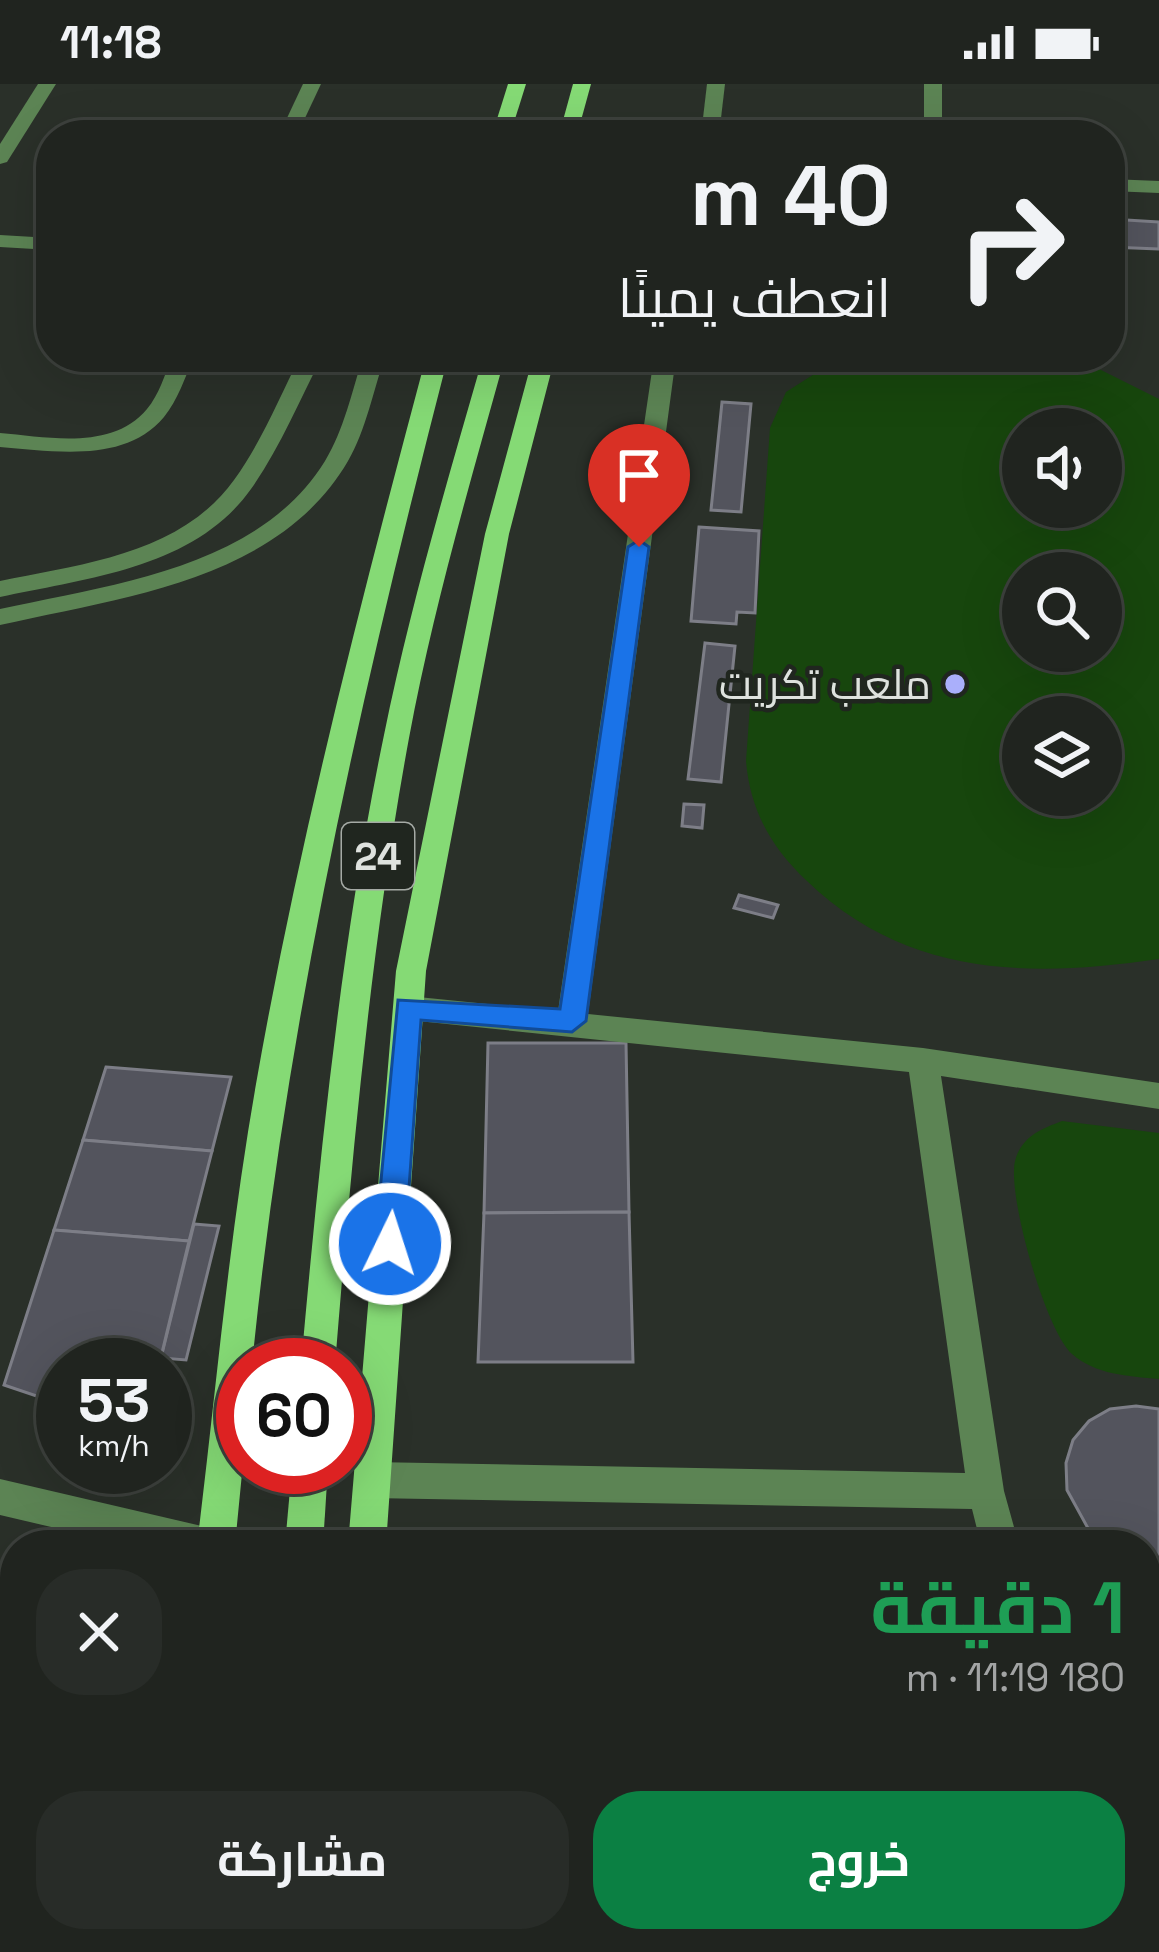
<!DOCTYPE html>
<html lang="ar">
<meta charset="utf-8">
<style>
:root{--surface:#20241f;--page:#282c28;--text:#f1f3f6;--muted:#a2a4a4;--line:#3d413d;--accent:#0b8043}
body{margin:0;font-family:"Space Grotesk",Cairo,sans-serif;background:var(--page);color:var(--text);direction:rtl;height:100vh;display:flex;flex-direction:column;font-size:45px;white-space:nowrap}
*{box-sizing:border-box;margin:0}
p{font-size:39px;color:var(--muted)}
.icon{flex:none;width:66px;height:66px;fill:none;stroke:currentColor;stroke-width:2;stroke-linecap:round;stroke-linejoin:round}
.map{position:relative;flex:1;overflow:hidden;direction:ltr}
.sheet{position:absolute;left:0px;top:1446px;width:1161px;height:423px;display:flex;flex-direction:column;background:var(--surface);border-radius:48px 48px 0 0;box-shadow:0 12px 48px #0002,0 0 0 3px var(--line);direction:rtl}
.sheet>*{flex:none}
.banner{position:absolute;left:36px;top:36px;width:1089px;height:252px;border-radius:48px;box-shadow:0 12px 48px #0002,0 0 0 3px var(--line);direction:rtl;background:#20241f;color:var(--text);overflow:hidden}
.fabs{position:absolute;left:1002px;top:324px;display:grid;gap:24px}
.fabs a{display:grid;place-items:center;width:120px;height:120px;border-radius:50%;background:var(--surface);box-shadow:0 12px 48px #0002,0 0 0 3px var(--line);font-size:60px}
.speed{position:absolute;left:36px;top:1254px;display:flex;gap:24px;font-size:60px;font-weight:700;text-align:center}
.speed>*{display:grid;place-content:center;width:156px;height:156px;border-radius:50%;background:var(--surface);box-shadow:0 12px 48px #0002,0 0 0 3px var(--line);line-height:1}
.speed small{font-size:30px;font-weight:400}
.speed .limit{border:18px solid #d22;background:#fff;color:#111}
.pin{position:absolute;display:grid;place-items:center;width:102px;height:102px;color:#fff;margin:-123px -51px;border-radius:50% 50% 50% 0;rotate:-45deg;box-shadow:0 0 12px #0007}
.pin .icon{rotate:45deg}
.me{position:absolute;width:132px;margin:-66px;rotate:4deg;stroke-linejoin:round;filter:drop-shadow(0 0 9px #0008)}
.turn{display:flex;align-items:center;gap:42px;height:252px;padding:0 36px;font-size:54px}
.turn .icon{width:156px;height:156px;stroke-width:2.5}
.turn b{display:block;font-size:84px;line-height:102px}
.round{display:grid;place-items:center;flex:none;width:126px;height:126px;border-radius:48px;background:var(--page)}
.head{display:flex;align-items:center;justify-content:space-between;height:204px;padding:0 36px}
h1{font-size:72px;font-weight:700;line-height:90px;color:#1e9e55}
.primary-button{display:flex;gap:24px;margin-top:auto;padding:24px 36px}
.primary-button a{flex:1;height:138px;border-radius:48px;background:var(--accent);color:#fff;font-size:48px;font-weight:700;line-height:138px;text-align:center}
.primary-button a+a{background:var(--page);color:var(--text)}
.status{display:flex;justify-content:space-between;align-items:center;height:84px;padding:0 60px;background:var(--surface);direction:ltr}
.status svg{height:33px;fill:currentColor}
.map>svg:first-child{display:block}
</style>
<div class="status"><b>11:18</b><svg viewBox="0 0 49 12"><path d="M0 12V9h3v3zM5 12V6h3v6zM10 12V3h3v9zM15 12V0h3v12zM26 1h20v11H26zM47 4h2v5h-2z"/></svg></div>
<div class="map">
<svg width="1159" height="1868" viewBox="0 0 1159 1868">
<rect width="100%" height="100%" fill="#2a3029"/>
<g fill="#17460d" fill-rule="evenodd">
<path d="M841,273H1075L1159,315V875C1028,894 907,893 807,797C771,763 750,726 746,677L770,344L786,308ZM1023,345H1101V423H1023ZM1023,489H1101V567H1023ZM1023,633H1101V711H1023Z"/>
<path d="M1062,1037L1159,1049V1295C1128,1292 1096,1291 1072,1270C1046,1247 1007,1112 1015,1077C1021,1053 1041,1045 1062,1037Z"/>
</g>
<g fill="#53545d" stroke="#7d7e87" stroke-width="3">
<polygon points="1110,135 1159,138 1159,165 1110,163"/>
<polygon points="722,318 751,320 741,428 711,426"/>
<polygon points="699,443 759,447 755,529 737,528 736,540 691,537"/>
<polygon points="705,559 735,562 721,698 688,695"/>
<polygon points="684,720 704,721 702,744 682,742"/>
<polygon points="739,811 778,821 773,834 734,824"/>
<polygon points="488,959 626,959 629,1128 484,1129"/>
<polygon points="106,983 231,993 212,1067 83,1056"/>
<polygon points="83,1056 212,1067 189,1157 54,1146"/>
<polygon points="629,1128 633,1278 478,1278 484,1129"/>
<polygon points="194,1140 219,1142 186,1276 161,1274"/>
<polygon points="54,1146 189,1157 159,1281 63,1281 63,1321 4,1301"/>
<polygon points="1136,1322 1159,1325 1159,1489 1146,1488 1146,1461 1095,1457 1067,1406 1066,1379 1073,1356 1089,1337 1110,1325"/>
<rect x="465" y="1854" width="164" height="14"/>
<polygon points="642,1854 756,1854 757,1868 642,1868"/>
</g>
<g fill="none" stroke-linecap="round" stroke-linejoin="round">
<g fill="#5c8454" fill-rule="evenodd">
<polygon points="38,0 56,0 7,78 0,80 0,60"/>
<polygon points="303,0 321,0 297,51 279,51"/>
<polygon points="707,0 725,0 719,51 701,51"/>
<rect x="924" y="0" width="18" height="51"/>
<polygon points="847,41 898,44 907,49 819,51"/>
<polygon points="1110,95 1159,97 1159,109 1110,107"/>
<polygon points="0,151 51,154 51,166 0,163"/>
<path d="M172,273H194C185,293 178,316 164,333C125,380 53,367 0,363V349C48,353 112,367 147,325C159,311 165,290 172,273Z"/>
<path d="M300,273H322C299,317 280,364 251,405C195,484 88,494 0,513V497C82,480 181,470 234,396C261,359 279,314 300,273Z"/>
<path d="M363,273H385C373,307 366,346 348,377C278,497 122,513 0,541V525C113,500 259,484 325,377C344,346 352,307 363,273Z"/>
<polygon points="654,273 676,273 588,930 923,964 1159,999 1159,1025 941,992 1004,1407 1019,1461 981,1461 972,1425 372,1414 359,1408 354,1396 359,1384 372,1378 965,1389 909,988 408,936 397,933 393,924 397,915 408,912 558,927"/>
<polygon points="0,1395 206,1443 219,1448 225,1461 128,1461 0,1431"/>
<polygon points="1146,1644 1159,1650 1159,1699 1146,1694"/>
<polygon points="1146,1837 1158,1854 1152,1868 1072,1868 1066,1854 1146,1854"/>
</g>
<g fill="#85da75" fill-rule="evenodd">
<polygon points="508,0 526,0 510,51 492,51"/>
<polygon points="573,0 591,0 577,51 559,51"/>
<path d="M426,273H448C362,606 286,938 252,1281H243V1379L235,1461H197C216,1307 229,1153 256,1000C299,755 362,513 426,273Z"/>
<path d="M483,273H505C470,399 433,525 409,654C371,861 352,1071 335,1281H301C320,1070 341,858 384,651C410,523 447,398 483,273Z"/>
<polygon points="533,273 555,273 509,450 426,887 386,1461 348,1461 396,887 485,450"/>
<polygon points="292,1383 328,1383 323,1461 285,1461"/>
<polygon points="158,1854 200,1854 199,1868 157,1868"/>
<polygon points="264,1854 306,1854 305,1868 263,1868"/>
<rect x="333" y="1854" width="42" height="14"/>
</g>
</g>
<polygon fill="#1a73e8" stroke="#114b97" stroke-width="3" points="639,456 649,463 586,937 572,948 421,936 405,1160 390,1173 375,1160 398,916 560,925 628,463"/>
<circle fill="#aaaffb" stroke="#20261f" stroke-width="4.5" cx="955" cy="600" r="12"/>
<g text-anchor="middle" stroke-width="9" stroke-linejoin="round" paint-order="stroke">
<rect fill="#20261f" stroke="#a5aaa5" stroke-width="3" x="342" y="739" width="72" height="66" rx="9"/>
<g font-size="39" font-weight="bold" fill="#dee2de">
<text x="378" y="786">24</text>
</g>
<g font-size="42" fill="#dee2de" stroke="#20261f" text-anchor="end">
<text x="931" y="615">ملعب تكريت</text>
</g>
</g>
</svg>
<div class="fabs">
<a><svg class="icon" aria-label="sound" viewBox="0 0 24 24"><path d="M4 9h4l5-4v14l-5-4H4zM17 9q2 3 0 6"/></svg></a>
<a><svg class="icon" aria-label="search" viewBox="0 0 24 24"><circle cx="10" cy="10" r="6"/><path d="M15 15l6 6"/></svg></a>
<a><svg class="icon" aria-label="layers" viewBox="0 0 24 24"><path d="M12 4l9 5-9 5-9-5zM3 14l9 5 9-5"/></svg></a>
</div>
<div class="speed"><div>53<small>km/h</small></div><div class="limit">60</div></div>
<div class="pin" style="left:639px;top:463px;background:#d93025"><svg class="icon" aria-label="arrive" viewBox="0 0 24 24"><path d="M6 21V4h12l-3 4 3 4H6"/></svg></div>
<svg class="me" style="left:390px;top:1160px" viewBox="-20 -20 40 40"><circle r="17" fill="#1a73e8" stroke="#fff" stroke-width="3"/><path d="M0-11L8 9 0 5-8 9z" fill="#fff"/></svg>
<div class="banner">
<div class="turn"><svg class="icon" aria-label="right" viewBox="0 0 24 24"><path d="M7 20v-9h11M14 6l5 5-5 5"/></svg><div><b>40 m</b>انعطف يمينًا</div></div>
</div>
<section class="sheet">
<div class="head"><div><h1>1 دقيقة</h1><p>180 m · 11:19</p></div><a class="round"><svg class="icon" aria-label="close" viewBox="0 0 24 24"><path d="M6 6l12 12M18 6L6 18"/></svg></a></div>
<div class="primary-button"><a>خروج</a><a>مشاركة</a></div>
</section>
</div>
